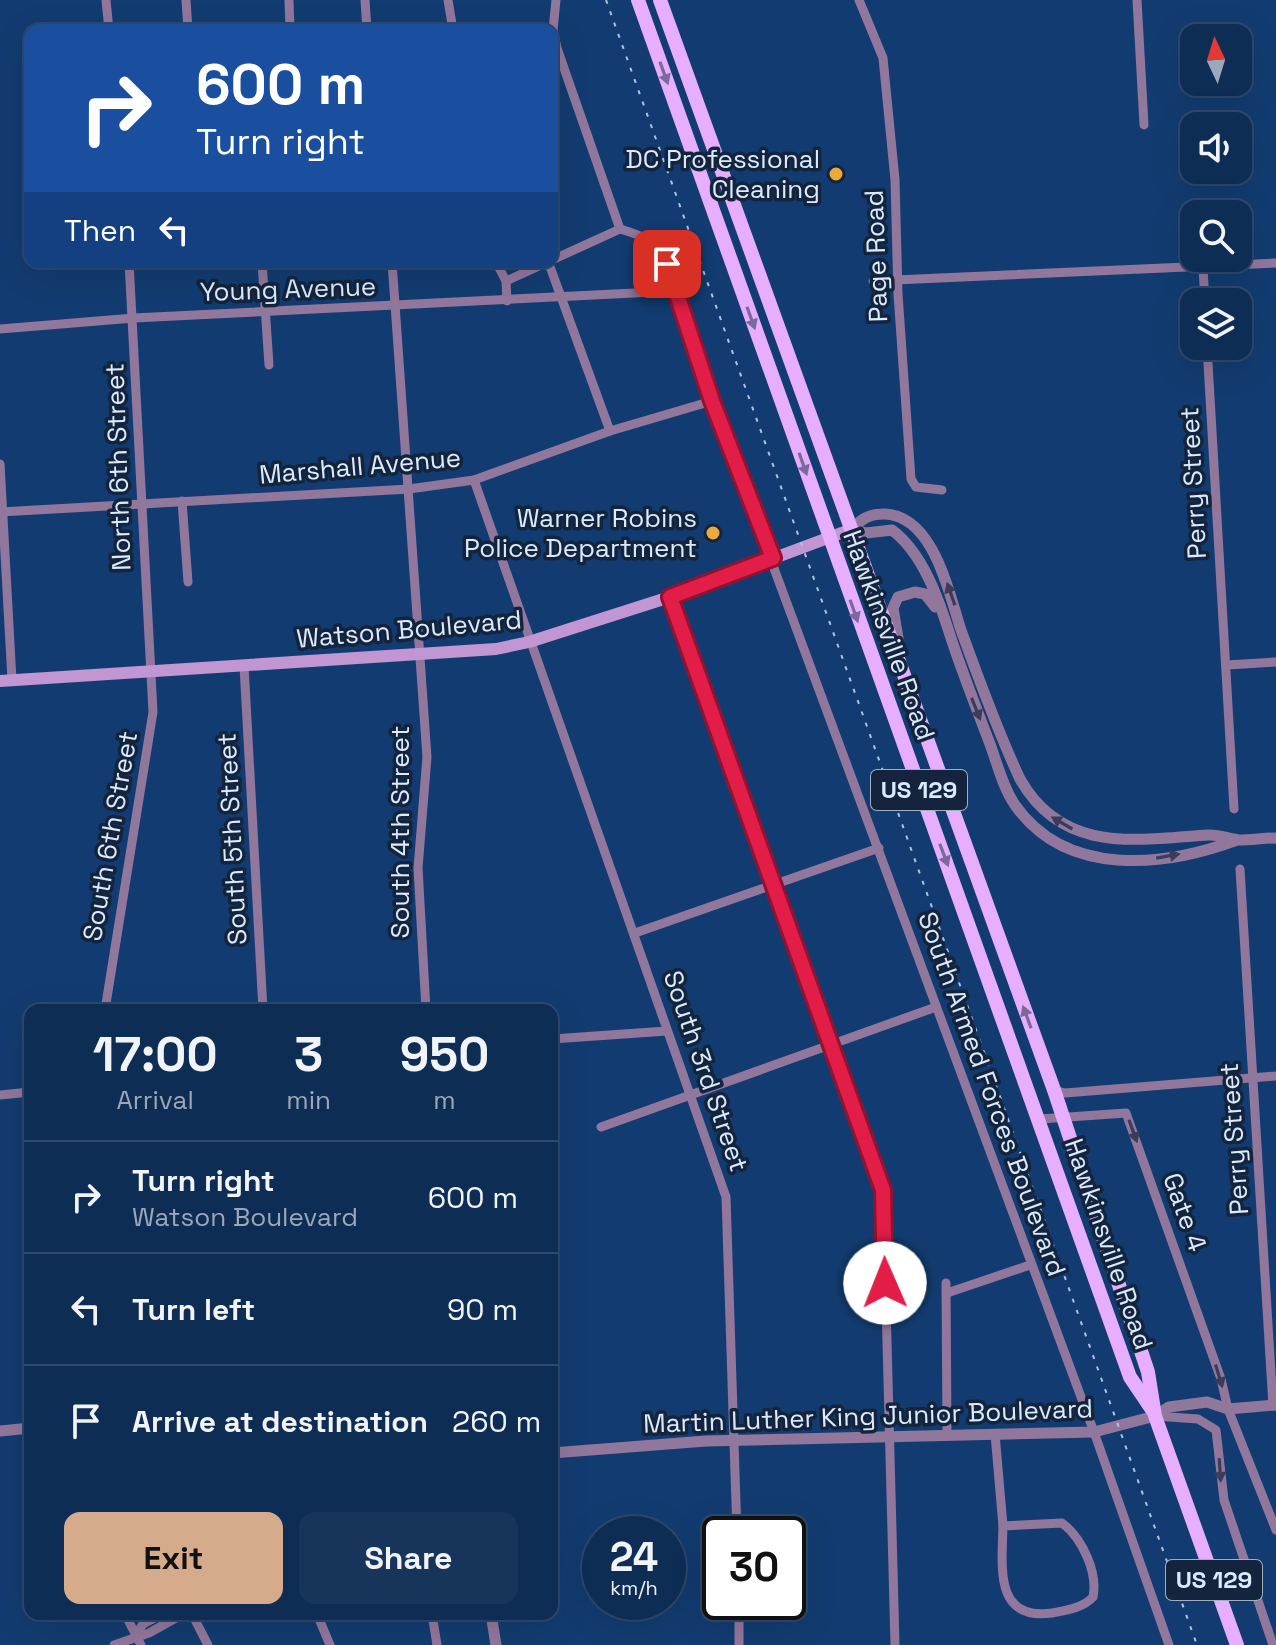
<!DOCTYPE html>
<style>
:root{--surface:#0e2d55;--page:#17355b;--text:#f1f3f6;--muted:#9ba8b9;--line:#2e496c;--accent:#d6ab8b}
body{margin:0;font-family:"Space Grotesk",sans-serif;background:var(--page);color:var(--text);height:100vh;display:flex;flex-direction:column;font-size:30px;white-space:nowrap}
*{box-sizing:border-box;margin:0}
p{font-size:26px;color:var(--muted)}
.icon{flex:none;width:44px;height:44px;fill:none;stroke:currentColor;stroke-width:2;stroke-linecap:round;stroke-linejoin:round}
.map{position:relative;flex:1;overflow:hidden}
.details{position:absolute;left:24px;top:1004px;width:534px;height:616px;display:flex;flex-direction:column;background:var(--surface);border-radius:16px;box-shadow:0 8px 32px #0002,0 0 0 2px var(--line)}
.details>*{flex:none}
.top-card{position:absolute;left:24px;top:24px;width:534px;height:244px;border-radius:16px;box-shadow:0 8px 32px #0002,0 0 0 2px var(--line);background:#1a4fa0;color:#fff;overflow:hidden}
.needle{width:52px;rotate:356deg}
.buttons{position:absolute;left:1180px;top:24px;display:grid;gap:16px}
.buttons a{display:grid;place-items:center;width:72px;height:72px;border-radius:16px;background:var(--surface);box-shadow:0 8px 32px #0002,0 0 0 2px var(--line);font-size:40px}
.speed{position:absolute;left:582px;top:1516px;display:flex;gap:16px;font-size:40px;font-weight:700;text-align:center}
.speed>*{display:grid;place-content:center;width:104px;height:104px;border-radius:50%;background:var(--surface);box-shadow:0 8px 32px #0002,0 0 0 2px var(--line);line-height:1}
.speed small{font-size:20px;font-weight:400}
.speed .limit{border:4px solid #111;border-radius:12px;background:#fff;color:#111}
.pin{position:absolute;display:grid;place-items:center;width:68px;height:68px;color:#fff;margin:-34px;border-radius:16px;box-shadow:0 4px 12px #0006}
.me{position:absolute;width:88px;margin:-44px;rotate:359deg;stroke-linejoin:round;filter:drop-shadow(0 0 6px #0008)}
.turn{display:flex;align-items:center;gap:28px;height:168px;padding:0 40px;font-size:36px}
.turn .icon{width:104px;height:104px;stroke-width:2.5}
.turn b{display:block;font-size:56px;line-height:68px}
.then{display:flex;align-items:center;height:76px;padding:0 40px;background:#0003;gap:16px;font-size:30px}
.eta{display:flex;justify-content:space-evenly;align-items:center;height:136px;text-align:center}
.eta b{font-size:48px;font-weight:600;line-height:56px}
.button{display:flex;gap:16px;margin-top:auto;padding:16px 40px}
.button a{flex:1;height:92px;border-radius:16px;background:var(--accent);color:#111;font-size:32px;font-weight:600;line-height:92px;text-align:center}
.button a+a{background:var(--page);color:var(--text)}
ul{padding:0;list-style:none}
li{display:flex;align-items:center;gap:24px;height:112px;padding:0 40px;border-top:2px solid var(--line)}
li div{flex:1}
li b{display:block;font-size:30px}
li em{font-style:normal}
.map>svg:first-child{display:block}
</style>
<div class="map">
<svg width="1276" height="1645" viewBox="0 0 1276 1645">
<rect width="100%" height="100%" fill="#123c71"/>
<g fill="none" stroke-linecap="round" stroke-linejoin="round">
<g stroke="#92779d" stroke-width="9">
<polyline points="106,0 109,30"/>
<polyline points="186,0 188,30"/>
<polyline points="289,0 290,30"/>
<polyline points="365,0 367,30"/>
<polyline points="448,0 453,30"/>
<path d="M556,0L553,30L557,48L620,229C644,236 657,241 667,264L712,401L1094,1432L1169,1645"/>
<polyline points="859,0 883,58 895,180 898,294 911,479 916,487 942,490"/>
<polyline points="1137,0 1144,125"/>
<polyline points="262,262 269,365"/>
<polyline points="392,262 427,757 418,868 426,1010"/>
<polyline points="496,262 506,281 507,301"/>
<polyline points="549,264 610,431"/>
<polyline points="1203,268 1205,302"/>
<polyline points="506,281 620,229"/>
<polyline points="873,281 1276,263"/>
<polyline points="0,329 134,318 675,291"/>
<polyline points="1207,346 1234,809"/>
<polyline points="0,464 12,680"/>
<polyline points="474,480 726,1197 737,1534"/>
<polyline points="182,501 188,582"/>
<polyline points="0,512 409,489 474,480 610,431 712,401"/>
<polyline points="670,597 883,1190 895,1645"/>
<polyline points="1227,665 1276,662"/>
<polyline points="244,666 263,1010"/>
<polyline points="1240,869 1273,1406"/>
<polyline points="635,933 879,848"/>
<polyline points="105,1010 153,712 129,262"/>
<polyline points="552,1039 667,1031"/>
<polyline points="1054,1090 1065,1093 1276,1076"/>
<polyline points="0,1095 30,1092"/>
<polyline points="1040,1119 1126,1113 1221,1379 1228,1409 1276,1530"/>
<polyline points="601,1127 936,1007"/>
<polyline points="946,1283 947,1434"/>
<polyline points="947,1293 1030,1265"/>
<polyline points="1155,1416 1198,1419 1216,1430 1224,1500 1273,1645"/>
<polyline points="995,1434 1003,1526"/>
<path d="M1062,1523C1082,1538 1098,1572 1093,1597C1083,1608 1067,1610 1052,1613C994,1621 1002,1567 1003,1526Z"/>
<polyline points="739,1602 739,1645"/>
<polyline points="125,1614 141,1645"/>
<polyline points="192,1614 208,1645"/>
<polyline points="317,1614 330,1645"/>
<polyline points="432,1614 437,1645"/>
<polyline points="136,1635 143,1624 162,1614"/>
<polyline points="114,1645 149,1633 183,1614"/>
</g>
<g stroke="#92779d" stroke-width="11">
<polyline points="900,650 893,608 898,597 915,592 925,594 935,607"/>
<path d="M1237,840C1164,867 1066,878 1015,805C1003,788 997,763 990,744C976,707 962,672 950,635C939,600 923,553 892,530L866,533L852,529C861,519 869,514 884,514C934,515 949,594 961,630C979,680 998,732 1020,779C1062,854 1136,840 1208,835C1219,834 1228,839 1239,840C1251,840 1264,838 1276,838"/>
<polyline points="0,1431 30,1428"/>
<polyline points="552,1453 706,1441 1094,1432 1155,1416 1169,1407 1207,1402 1228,1409 1276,1405"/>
<polyline points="491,1614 496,1645"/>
</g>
<polyline stroke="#c196d2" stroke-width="12" points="0,681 496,649 529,642 670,597 852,529"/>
<g stroke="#e6aefc" stroke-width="14">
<polyline points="638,0 1130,1377 1153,1411"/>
<polyline points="660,0 1054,1090 1148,1372 1155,1416 1237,1645"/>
</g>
<polyline stroke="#aec3de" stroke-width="2" stroke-dasharray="4 8" stroke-linecap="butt" points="606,0 1197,1645"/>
</g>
<defs><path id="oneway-solid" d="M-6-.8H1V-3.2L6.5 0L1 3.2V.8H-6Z" transform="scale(2)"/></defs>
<g fill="#7c699c">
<use href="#oneway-solid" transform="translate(664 73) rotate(70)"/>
<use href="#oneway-solid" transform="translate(751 318) rotate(70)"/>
<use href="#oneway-solid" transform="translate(803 464) rotate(71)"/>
<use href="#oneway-solid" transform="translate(854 611) rotate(71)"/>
<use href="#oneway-solid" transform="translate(944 855) rotate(69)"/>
<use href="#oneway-solid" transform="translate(1027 1017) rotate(-110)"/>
</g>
<g fill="#393d59">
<use href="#oneway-solid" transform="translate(951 594) rotate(-109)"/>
<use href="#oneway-solid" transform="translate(976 709) rotate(68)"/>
<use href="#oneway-solid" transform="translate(1062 823) rotate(-150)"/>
<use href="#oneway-solid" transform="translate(1168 856) rotate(-10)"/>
<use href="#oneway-solid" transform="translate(1133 1131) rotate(70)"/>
<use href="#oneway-solid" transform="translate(1219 1376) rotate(73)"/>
<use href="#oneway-solid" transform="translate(1220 1470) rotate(86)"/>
</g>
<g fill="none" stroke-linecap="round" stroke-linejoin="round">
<defs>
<polyline id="route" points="667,264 712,401 773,558 670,597 883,1190 885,1283"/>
</defs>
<use href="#route" stroke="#92132f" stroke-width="20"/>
<use href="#route" stroke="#e11d48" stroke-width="14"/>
</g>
<g fill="#eba93a" stroke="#13243c" stroke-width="3">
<circle cx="836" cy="174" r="8"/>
<circle cx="713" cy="533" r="8"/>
</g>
<g text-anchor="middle" stroke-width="7" stroke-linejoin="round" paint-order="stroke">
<g fill="#13243c" stroke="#a0afc4" stroke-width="2">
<rect x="871" y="770" width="96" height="40" rx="6"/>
<rect x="1166" y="1560" width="96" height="40" rx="6"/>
</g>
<g font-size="24" font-weight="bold" fill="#dceafe">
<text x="919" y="798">US 129</text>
<text x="1214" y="1588">US 129</text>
</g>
<g font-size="26" fill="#dceafe" stroke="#13243c" text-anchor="end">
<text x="820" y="168">DC Professional<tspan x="820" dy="30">Cleaning</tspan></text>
<text x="697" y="527">Warner Robins<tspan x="697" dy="30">Police Department</tspan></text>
</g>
<g font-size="26" fill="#dceafe" stroke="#13243c">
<text transform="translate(876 256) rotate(-92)" y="9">Page Road</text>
<text transform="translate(288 289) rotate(-2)" y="9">Young Avenue</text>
<text transform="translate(360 466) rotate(-5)" y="9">Marshall Avenue</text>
<text transform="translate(118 467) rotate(-92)" y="9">North 6th Street</text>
<text transform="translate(1193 483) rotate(-93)" y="9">Perry Street</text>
<text transform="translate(409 629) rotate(-5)" y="9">Watson Boulevard</text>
<text transform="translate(889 635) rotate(70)" y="9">Hawkinsville Road</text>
<text transform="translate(400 832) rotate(-90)" y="9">South 4th Street</text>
<text transform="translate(110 836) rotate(-80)" y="9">South 6th Street</text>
<text transform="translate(232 839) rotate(-93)" y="9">South 5th Street</text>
<text transform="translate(706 1071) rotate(71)" y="9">South 3rd Street</text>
<text transform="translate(992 1094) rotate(70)" y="9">South Armed Forces Boulevard</text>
<text transform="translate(1234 1139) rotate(-94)" y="9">Perry Street</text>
<text transform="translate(1185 1212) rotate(70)" y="9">Gate 4</text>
<text transform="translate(1109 1244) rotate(71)" y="9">Hawkinsville Road</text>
<text transform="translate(868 1416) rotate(-2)" y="9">Martin Luther King Junior Boulevard</text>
</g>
</g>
</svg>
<div class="buttons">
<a><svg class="needle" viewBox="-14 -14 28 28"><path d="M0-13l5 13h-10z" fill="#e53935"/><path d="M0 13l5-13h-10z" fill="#9ba8b9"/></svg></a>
<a><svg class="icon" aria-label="sound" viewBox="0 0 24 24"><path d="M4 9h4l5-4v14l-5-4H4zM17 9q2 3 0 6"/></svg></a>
<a><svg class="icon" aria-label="search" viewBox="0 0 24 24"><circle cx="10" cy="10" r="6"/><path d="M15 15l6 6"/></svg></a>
<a><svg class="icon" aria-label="layers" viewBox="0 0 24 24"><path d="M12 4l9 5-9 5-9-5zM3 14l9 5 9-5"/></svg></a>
</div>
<div class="speed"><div>24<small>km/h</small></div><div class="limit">30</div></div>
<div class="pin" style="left:667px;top:264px;background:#d93025"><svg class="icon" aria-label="arrive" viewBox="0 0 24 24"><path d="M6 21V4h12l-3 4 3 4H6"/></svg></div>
<svg class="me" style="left:885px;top:1283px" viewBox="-20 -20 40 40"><circle r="19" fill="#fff"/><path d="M0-13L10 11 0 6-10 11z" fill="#e11d48"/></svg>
<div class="top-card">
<div class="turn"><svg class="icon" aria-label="right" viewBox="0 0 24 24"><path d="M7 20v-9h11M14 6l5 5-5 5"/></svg><div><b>600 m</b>Turn right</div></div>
<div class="then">Then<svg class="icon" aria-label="left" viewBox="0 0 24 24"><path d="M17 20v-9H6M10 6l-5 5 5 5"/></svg></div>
</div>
<section class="details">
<div class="eta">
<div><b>17:00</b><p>Arrival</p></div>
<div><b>3</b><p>min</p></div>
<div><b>950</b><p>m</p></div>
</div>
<ul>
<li><svg class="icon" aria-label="right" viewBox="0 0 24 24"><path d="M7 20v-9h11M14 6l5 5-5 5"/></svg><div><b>Turn right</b><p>Watson Boulevard</p></div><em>600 m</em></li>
<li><svg class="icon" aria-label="left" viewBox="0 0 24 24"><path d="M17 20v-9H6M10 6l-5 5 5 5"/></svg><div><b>Turn left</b></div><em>90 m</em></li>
<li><svg class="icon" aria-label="arrive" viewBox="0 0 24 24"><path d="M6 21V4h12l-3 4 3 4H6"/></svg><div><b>Arrive at destination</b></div><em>260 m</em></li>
</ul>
<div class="button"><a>Exit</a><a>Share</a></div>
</section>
</div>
